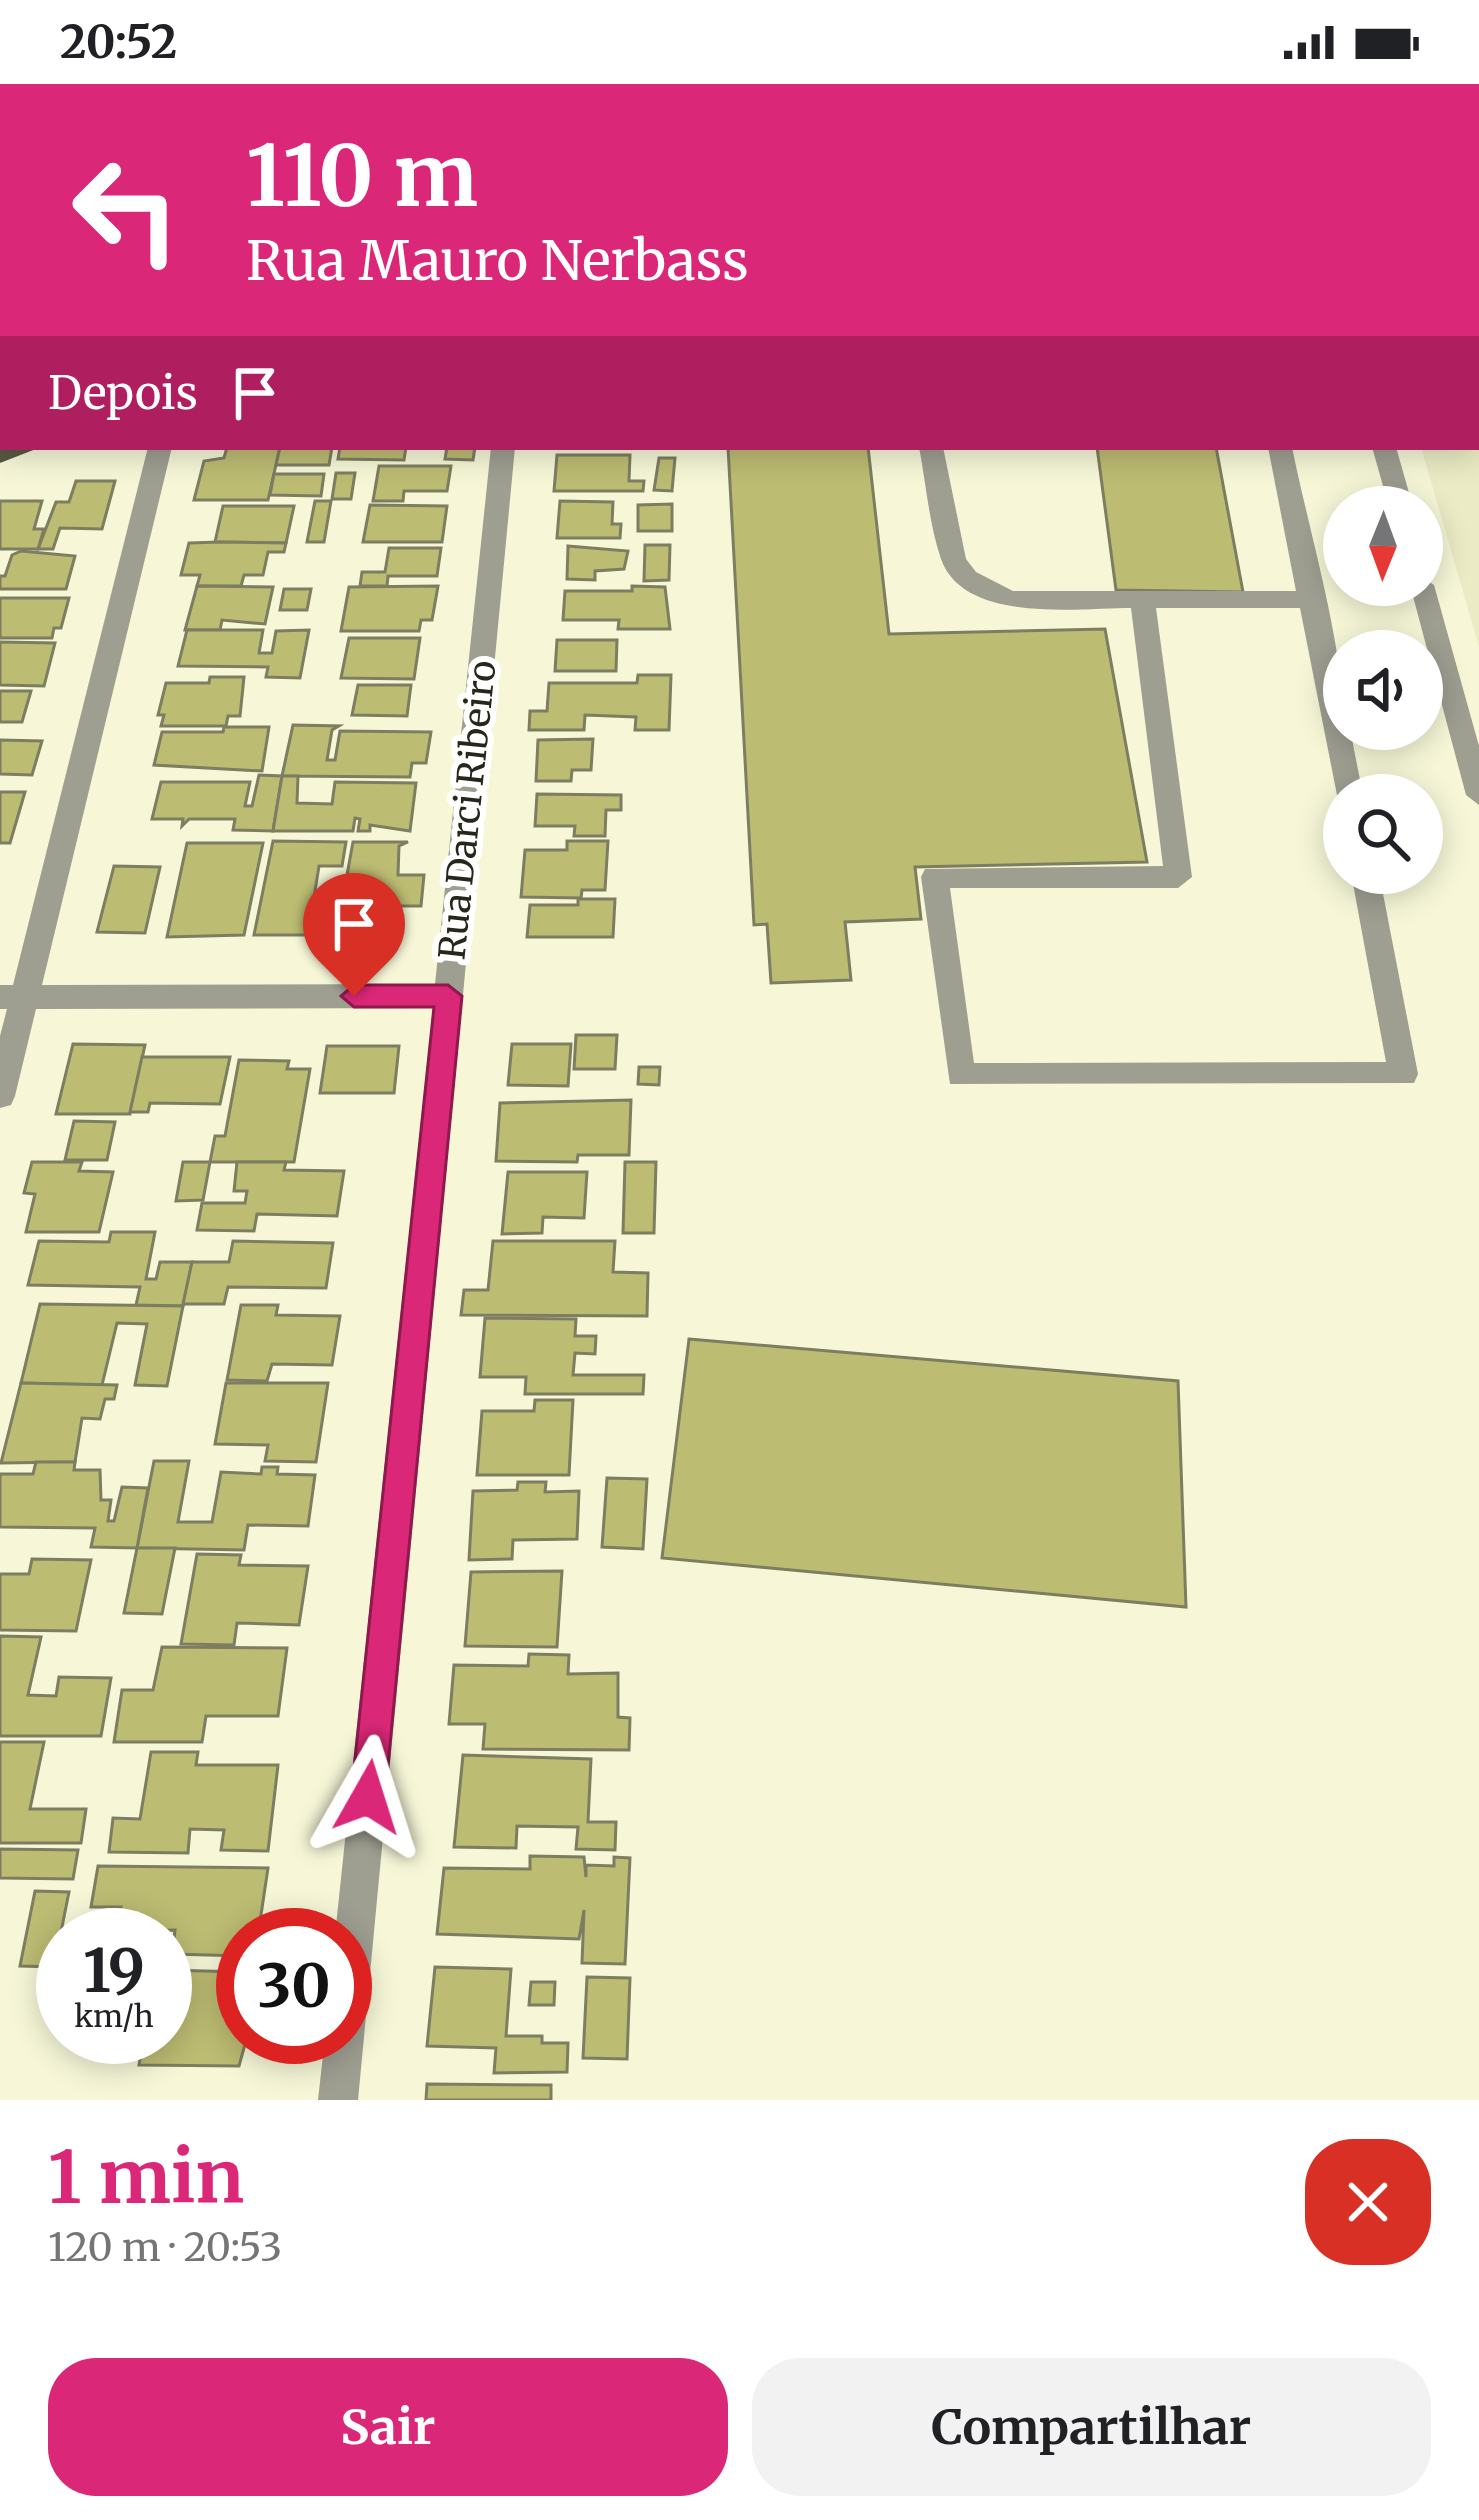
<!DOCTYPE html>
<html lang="pt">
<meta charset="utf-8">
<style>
:root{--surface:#fff;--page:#f2f2f2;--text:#202124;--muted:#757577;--accent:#db2777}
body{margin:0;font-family:Merriweather,serif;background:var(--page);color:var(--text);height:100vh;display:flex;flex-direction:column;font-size:45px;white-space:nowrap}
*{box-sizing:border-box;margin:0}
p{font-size:39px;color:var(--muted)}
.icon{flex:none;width:66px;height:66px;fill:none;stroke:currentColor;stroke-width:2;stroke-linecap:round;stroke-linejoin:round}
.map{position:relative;height:2016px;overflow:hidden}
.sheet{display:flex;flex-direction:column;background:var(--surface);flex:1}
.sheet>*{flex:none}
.top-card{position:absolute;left:0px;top:0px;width:1479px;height:366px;box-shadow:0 6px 30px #0003;background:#db2777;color:#fff;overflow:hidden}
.needle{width:78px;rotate:181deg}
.tools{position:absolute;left:1323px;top:402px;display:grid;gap:24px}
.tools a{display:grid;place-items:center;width:120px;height:120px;border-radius:50%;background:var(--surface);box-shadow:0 6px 30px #0003;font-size:60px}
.speed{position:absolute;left:36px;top:1824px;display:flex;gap:24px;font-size:60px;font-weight:700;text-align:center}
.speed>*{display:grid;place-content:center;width:156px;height:156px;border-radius:50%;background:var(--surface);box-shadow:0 6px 30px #0003;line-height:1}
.speed small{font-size:30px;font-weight:400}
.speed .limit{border:18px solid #d22;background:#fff;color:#111}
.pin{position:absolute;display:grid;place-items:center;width:102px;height:102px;color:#fff;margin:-123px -51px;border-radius:50% 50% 50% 0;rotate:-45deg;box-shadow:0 0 12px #0007}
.pin .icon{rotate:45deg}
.me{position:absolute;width:132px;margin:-66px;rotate:6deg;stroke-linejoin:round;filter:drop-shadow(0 0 9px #0008)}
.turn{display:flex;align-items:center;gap:42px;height:252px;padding:0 48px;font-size:54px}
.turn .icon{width:156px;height:156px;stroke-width:2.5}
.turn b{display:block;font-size:84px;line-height:102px}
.then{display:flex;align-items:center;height:114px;padding:0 48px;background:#0003;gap:24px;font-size:45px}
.round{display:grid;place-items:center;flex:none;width:126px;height:126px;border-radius:48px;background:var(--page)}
.overview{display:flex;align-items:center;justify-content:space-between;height:204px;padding:0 48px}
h1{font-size:72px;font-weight:700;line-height:90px;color:var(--accent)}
.cta{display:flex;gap:24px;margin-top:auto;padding:24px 48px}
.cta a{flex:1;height:138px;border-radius:48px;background:var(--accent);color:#fff;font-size:48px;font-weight:700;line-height:138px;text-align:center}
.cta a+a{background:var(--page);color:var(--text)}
.status{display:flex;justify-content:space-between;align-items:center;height:84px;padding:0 60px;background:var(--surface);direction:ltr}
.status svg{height:33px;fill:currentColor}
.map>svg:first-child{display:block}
</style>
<div class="status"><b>20:52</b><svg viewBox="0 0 49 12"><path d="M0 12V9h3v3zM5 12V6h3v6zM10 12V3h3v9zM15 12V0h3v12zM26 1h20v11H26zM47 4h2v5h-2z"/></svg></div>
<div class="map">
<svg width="1479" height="2016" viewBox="0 0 1479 2016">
<rect width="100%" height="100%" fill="#f7f7d8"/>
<polygon fill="#ebecc5" points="1476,122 1479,122 1479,563 1421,363 1476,363"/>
<g fill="#bdbc73" stroke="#7d7e61" stroke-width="3">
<polygon points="227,363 280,363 268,416 194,416 204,377 224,374"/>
<polygon points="280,363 332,363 329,381 276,381"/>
<polygon points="340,363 406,363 404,376 338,375"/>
<polygon points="447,363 475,363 473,376 445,375"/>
<polygon points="728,363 868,363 889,550 1105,545 1147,778 915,783 921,835 845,838 851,896 771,899 767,840 754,841"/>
<polygon points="1097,363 1216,363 1243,508 1116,506"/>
<polygon points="557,371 630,371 629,397 644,397 643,407 554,407"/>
<polygon points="659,374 675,374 672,407 654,406"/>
<polygon points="379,382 451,382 447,407 404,407 403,417 373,417"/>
<polygon points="336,389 355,389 351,415 332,415"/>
<polygon points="274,390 324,390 321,412 270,411"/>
<polygon points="76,397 115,397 102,445 60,444 53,465 38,465 56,418 69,418"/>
<polygon points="0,417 42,417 34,445 44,445 38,465 0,465"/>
<polygon points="315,417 331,417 324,458 307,458"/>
<polygon points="560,417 613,418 612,440 621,440 620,454 557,454"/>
<polygon points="672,420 672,447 638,447 638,421"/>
<polygon points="370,421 447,422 442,458 363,458"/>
<polygon points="223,422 294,422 286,459 215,458"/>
<polygon points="189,459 219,458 286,459 284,468 268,468 263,491 244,491 241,502 197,502 200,491 181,491"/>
<polygon points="645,461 670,461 669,496 644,497"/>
<polygon points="568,462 628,467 624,485 595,487 595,496 567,495"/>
<polygon points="389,464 441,464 437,492 388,492 387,502 360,502 362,488 385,488"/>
<polygon points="21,467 75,472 66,505 0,505 0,492 5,492 12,471"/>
<polygon points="197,502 273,503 265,540 222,536 220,546 185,546"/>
<polygon points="438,502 432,536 421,536 419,547 341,547 349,503"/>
<polygon points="632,502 665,503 670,545 618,545 619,536 563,536 565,507 632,507"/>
<polygon points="284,505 311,505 307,526 280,526"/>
<polygon points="0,514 69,514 61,544 54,544 52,554 0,554"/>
<polygon points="187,546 263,546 259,569 272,569 276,547 309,546 300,594 266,593 268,583 178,582"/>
<polygon points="349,554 420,554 414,595 341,594"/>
<polygon points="557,556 617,556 616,587 555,587"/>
<polygon points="0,558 55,559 44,602 0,601"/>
<polygon points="638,591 671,591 669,646 635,646 636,633 585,631 584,646 529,646 530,627 547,627 549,599 637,599"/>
<polygon points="210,593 244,593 240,632 228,632 226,642 161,642 164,631 158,631 166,599 209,599"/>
<polygon points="358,601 411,601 407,632 352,631"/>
<polygon points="0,607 31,607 22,638 0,638"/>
<polygon points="293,641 339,642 332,646 327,676 335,676 340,647 431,648 426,679 412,679 410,693 282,692"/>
<polygon points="224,643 269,643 262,687 154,681 162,648 223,648"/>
<polygon points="593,655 591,686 572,686 571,697 536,697 538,656"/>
<polygon points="0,656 42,657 32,691 0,690"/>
<polygon points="259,691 282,692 273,747 233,746 235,735 189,735 182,742 183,735 152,735 161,698 250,698 245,722 252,722"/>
<polygon points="282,692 298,692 297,719 332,720 335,698 416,699 410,747 370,741 370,747 358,747 360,735 355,734 353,747 273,747"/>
<polygon points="0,708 25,708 10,759 0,759"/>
<polygon points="537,710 621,711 621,726 606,726 605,752 574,752 575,742 535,742"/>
<polygon points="273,757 346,758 342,782 319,782 308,851 254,851"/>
<polygon points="567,757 608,757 605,806 582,806 581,814 521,813 525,766 567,766"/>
<polygon points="353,758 408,758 399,762 398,791 424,791 421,822 398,822 393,857 335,857"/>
<polygon points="187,759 263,759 244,851 167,853"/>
<polygon points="114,782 160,783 145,849 97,848"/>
<polygon points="578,815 615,815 613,853 527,853 530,821 578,821"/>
<polygon points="576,951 617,951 615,985 574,985"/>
<polygon points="73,960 145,961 130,1030 56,1030"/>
<polygon points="512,960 571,960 568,1002 508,1001"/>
<polygon points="327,962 399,962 394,1009 320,1009"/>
<polygon points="142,973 230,973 220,1020 150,1019 148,1028 130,1028"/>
<polygon points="239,976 289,977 287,985 310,985 294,1078 210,1078 215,1052 225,1052"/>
<polygon points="639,983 660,983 659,1001 638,1000"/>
<polygon points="631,1016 629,1071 578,1071 577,1078 496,1077 500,1019"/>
<polygon points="74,1037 115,1038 107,1076 65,1076"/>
<polygon points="32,1078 82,1078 79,1087 113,1088 99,1148 26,1148 35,1110 24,1109"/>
<polygon points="183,1078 210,1078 203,1116 176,1117"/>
<polygon points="237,1078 286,1078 284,1086 344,1087 337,1132 257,1130 254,1147 197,1146 202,1119 245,1119 247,1107 234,1107"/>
<polygon points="625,1078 656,1078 654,1149 623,1149"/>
<polygon points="508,1088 587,1088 584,1134 543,1133 542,1149 502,1150"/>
<polygon points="111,1148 155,1148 146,1195 156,1195 160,1178 192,1178 183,1222 136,1221 140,1203 28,1201 39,1157 109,1158"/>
<polygon points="233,1157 333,1159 326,1204 228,1203 224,1220 183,1220 192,1178 229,1178"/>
<polygon points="493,1157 615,1157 613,1188 648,1189 647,1232 461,1231 464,1206 488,1206"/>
<polygon points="40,1220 183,1222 167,1302 135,1301 147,1240 117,1239 102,1301 21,1299"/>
<polygon points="241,1221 278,1221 276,1231 340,1232 332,1281 272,1280 267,1297 227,1296"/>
<polygon points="485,1234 576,1235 575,1252 596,1252 595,1270 575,1269 573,1291 644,1291 643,1310 525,1310 526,1293 480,1293"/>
<polygon points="689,1255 1178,1297 1186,1523 662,1474"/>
<polygon points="21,1299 117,1301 114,1315 105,1315 100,1335 82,1334 75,1378 1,1379"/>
<polygon points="226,1299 328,1299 316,1378 265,1377 268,1361 215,1360"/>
<polygon points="535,1316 573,1316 569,1391 477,1391 482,1327 534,1327"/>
<polygon points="154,1377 189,1377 178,1438 212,1438 221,1388 261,1390 262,1383 278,1383 277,1390 315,1391 308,1442 248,1441 244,1466 137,1464"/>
<polygon points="36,1378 75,1378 74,1386 100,1386 101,1416 111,1416 108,1437 114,1437 122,1403 148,1404 137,1464 91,1463 95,1444 0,1443 0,1390 33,1390"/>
<polygon points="607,1394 647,1395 643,1465 602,1463"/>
<polygon points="518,1398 546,1398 545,1408 579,1407 577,1455 513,1456 512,1475 469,1476 473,1407 517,1406"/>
<polygon points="137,1464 175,1464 162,1530 124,1529"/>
<polygon points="197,1470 241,1471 239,1481 308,1482 299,1541 237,1539 234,1561 181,1560"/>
<polygon points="32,1475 91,1476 76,1547 0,1546 0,1490 29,1490"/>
<polygon points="562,1487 557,1563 465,1562 471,1488"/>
<polygon points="0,1552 41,1553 28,1611 56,1612 59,1593 111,1594 101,1652 0,1652"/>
<polygon points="162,1563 287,1564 278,1632 206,1632 202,1658 114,1658 122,1606 153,1606"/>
<polygon points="529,1570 569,1571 568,1590 618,1589 618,1633 630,1634 629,1666 483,1665 485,1640 449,1640 454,1581 528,1582"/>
<polygon points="0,1658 44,1658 30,1725 86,1725 81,1759 0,1759"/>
<polygon points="151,1668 198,1668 196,1681 278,1681 268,1767 221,1766 224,1746 190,1745 188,1769 109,1768 113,1734 140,1735"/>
<polygon points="463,1671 591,1675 588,1738 616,1738 615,1766 576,1765 578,1743 517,1742 516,1764 454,1763"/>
<polygon points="0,1765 78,1766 73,1795 0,1794"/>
<polygon points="530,1772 584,1773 586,1793 586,1781 614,1782 614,1773 630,1774 625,1880 582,1879 584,1826 579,1855 437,1850 444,1784 530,1785"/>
<polygon points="98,1782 268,1784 258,1851 243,1851 243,1872 172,1870 175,1846 116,1847 121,1823 91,1823"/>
<polygon points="35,1807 69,1808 54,1883 20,1882"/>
<polygon points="435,1883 511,1885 506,1952 542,1952 542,1959 568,1959 567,1988 494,1989 496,1964 427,1962"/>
<polygon points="165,1886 243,1888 247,1953 239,1982 139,1981 144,1953 124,1953 165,1953"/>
<polygon points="587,1893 630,1894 627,1975 583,1974"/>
<polygon points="531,1898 555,1898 554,1921 529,1921"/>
<polygon points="427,2000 551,2001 551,2016 426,2016"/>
</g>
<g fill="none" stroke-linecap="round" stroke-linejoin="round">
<g fill="#9e9e91" fill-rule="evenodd">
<rect x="1476" y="122" width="3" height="13"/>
<polygon points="148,363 172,363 42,901 435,900 491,363 515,363 358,2016 318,2016 325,1953 345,1953 345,1851 335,1851 433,924 36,925 15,1012 11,1021 0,1024 0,952 7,925 0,925 0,901 13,901"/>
<path d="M919,363H943L966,475L976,488L1013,507H1296L1268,363H1292C1309,448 1344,561 1344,645H1350L1363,711H1344V719L1337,711L1300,524H1156L1192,793L1178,804H950L974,979L1386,978L1351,789H1379L1418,990L1414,999L950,1000L921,793L925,785L1163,782L1131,524C1078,524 964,540 941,475C929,440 926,399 919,363Z"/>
<polygon points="1372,363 1396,363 1413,423 1389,423"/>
<polygon points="1422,493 1434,501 1479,662 1479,721 1466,711 1410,501 1422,501"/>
</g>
<g fill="#585842" fill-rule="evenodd">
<polygon points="902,0 942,0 900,3"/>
<polygon points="1479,93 1479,105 1476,106 1476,94"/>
<polygon points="0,363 41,363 0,379"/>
</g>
<g fill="#404026" fill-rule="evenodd">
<polygon points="1078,0 1111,0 1076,3"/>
<rect x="1476" y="16" width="3" height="14"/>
<polygon points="3,260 3,276 0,277 0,261"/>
</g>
</g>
<polygon fill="#db2777" stroke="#8e194d" stroke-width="3" points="354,901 448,901 462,912 385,1713 380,1725 368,1730 356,1725 351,1713 434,923 354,923 341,912"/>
<g text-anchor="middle" stroke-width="12" stroke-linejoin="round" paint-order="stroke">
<g font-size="36" fill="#26261a" stroke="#fff">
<text transform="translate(467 726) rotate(-84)" y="13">Rua Darci Ribeiro</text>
</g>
</g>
</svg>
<div class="tools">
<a><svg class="needle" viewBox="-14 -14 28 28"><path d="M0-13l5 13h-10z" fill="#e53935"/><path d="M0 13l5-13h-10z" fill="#757577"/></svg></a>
<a><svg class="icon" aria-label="sound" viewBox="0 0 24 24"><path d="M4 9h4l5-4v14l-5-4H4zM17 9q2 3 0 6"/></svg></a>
<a><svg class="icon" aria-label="search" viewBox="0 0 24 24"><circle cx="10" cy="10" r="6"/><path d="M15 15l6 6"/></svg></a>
</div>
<div class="speed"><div>19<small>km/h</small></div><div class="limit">30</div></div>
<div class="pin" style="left:354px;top:912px;background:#d93025"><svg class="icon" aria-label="arrive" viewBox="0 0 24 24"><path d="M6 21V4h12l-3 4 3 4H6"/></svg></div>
<svg class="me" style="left:368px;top:1713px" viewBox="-20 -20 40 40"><path d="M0-17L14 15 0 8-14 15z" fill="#db2777" stroke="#fff" stroke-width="4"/></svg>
<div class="top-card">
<div class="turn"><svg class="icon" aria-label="left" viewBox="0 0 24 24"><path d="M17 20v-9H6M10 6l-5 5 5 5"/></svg><div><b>110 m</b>Rua Mauro Nerbass</div></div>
<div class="then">Depois<svg class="icon" aria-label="arrive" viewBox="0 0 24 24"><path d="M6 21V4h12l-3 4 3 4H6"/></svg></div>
</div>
</div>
<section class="sheet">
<div class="overview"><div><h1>1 min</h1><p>120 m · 20:53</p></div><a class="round" style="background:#d93025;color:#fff"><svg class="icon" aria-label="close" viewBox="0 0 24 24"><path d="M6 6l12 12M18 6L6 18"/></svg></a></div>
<div class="cta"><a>Sair</a><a>Compartilhar</a></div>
</section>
